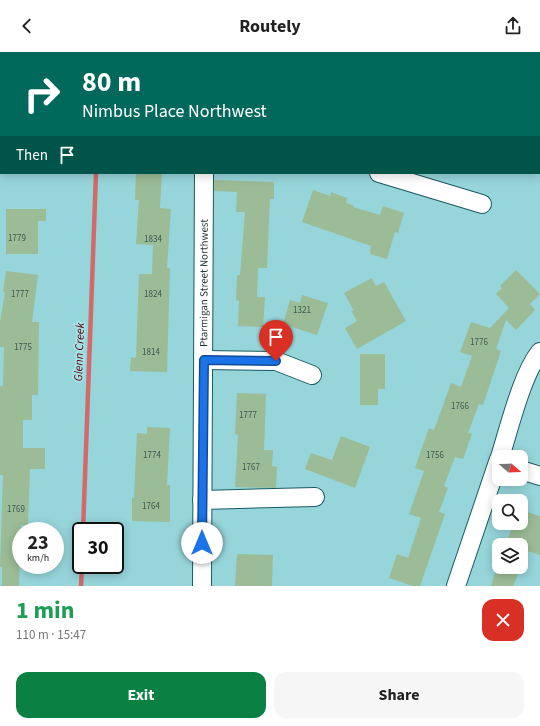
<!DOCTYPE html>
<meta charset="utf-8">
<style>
:root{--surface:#fff;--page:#f6f6f6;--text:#222;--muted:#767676;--accent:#0b8043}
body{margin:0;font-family:"Source Sans 3",sans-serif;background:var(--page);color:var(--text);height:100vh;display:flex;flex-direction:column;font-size:15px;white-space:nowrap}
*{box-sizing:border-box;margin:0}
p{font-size:13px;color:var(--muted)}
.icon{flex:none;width:22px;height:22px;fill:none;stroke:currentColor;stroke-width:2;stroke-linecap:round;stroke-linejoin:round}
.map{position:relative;height:534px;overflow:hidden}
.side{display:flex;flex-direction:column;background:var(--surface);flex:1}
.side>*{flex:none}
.hud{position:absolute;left:0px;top:0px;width:540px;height:122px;box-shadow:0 2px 10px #0003;background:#00695c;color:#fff;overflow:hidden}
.needle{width:26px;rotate:109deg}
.controls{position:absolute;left:492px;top:398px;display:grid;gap:8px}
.controls a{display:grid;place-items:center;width:36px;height:36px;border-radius:8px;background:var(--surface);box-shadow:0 2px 10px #0003;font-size:20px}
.speed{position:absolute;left:12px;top:470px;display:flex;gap:8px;font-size:20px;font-weight:700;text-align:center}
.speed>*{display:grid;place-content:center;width:52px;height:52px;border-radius:50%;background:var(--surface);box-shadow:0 2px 10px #0003;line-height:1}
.speed small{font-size:10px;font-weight:400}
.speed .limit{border:2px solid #111;border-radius:6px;background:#fff;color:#111}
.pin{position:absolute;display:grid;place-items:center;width:34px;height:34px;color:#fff;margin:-41px -17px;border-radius:50% 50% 50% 0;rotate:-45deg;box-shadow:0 0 4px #0007}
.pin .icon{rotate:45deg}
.me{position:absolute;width:44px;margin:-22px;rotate:0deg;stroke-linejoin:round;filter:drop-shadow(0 0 3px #0008)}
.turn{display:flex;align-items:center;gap:14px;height:84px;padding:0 16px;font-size:18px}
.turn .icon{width:52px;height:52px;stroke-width:2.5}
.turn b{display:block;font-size:28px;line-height:34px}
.then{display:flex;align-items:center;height:38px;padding:0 16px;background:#0003;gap:8px;font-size:15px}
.round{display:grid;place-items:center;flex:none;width:42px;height:42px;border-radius:12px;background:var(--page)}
.overview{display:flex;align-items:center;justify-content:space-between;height:68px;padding:0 16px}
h1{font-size:24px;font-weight:700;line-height:30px;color:#1e9e55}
.action{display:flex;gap:8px;margin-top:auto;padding:8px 16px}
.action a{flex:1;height:46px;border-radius:12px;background:var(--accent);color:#fff;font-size:16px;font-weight:700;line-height:46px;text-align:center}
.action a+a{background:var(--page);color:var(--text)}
header{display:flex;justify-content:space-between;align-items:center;height:52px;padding:0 16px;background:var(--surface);font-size:18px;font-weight:700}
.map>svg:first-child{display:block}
</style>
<header><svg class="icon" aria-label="back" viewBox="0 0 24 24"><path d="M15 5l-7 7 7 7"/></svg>Routely<svg class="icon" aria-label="share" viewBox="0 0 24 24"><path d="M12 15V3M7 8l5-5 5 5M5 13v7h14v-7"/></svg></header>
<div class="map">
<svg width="540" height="534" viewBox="0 0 540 534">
<rect width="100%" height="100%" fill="#96d5da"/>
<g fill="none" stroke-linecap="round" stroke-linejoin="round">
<g stroke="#d26a6a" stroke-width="4.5">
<polyline points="100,1 100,0"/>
<polyline points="83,479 96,121"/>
<polyline points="81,534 82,513"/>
</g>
</g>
<g fill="#9bbc96">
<polygon points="136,121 162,121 160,156 171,157 167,216 170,216 167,320 130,319 131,305 136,306 139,222 152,222 153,193 136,192 139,148 135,148"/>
<polygon points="214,128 274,130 274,147 270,147 267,216 258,216 257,245 265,245 263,275 238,274 239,249 236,248 237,223 240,223 245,160 236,160 237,140 214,139"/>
<polygon points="313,138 330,144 331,140 347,146 346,151 353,153 353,155 380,163 383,154 404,161 398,181 395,180 387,207 370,202 371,194 302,170"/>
<polygon points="6,157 46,157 46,169 38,169 38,202 6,202"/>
<polygon points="516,218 540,242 530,252 535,258 516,278 506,268 496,297 501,299 483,353 479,352 468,381 472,382 463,407 455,405 444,434 448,436 439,460 445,462 420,534 413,534 389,526 397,502 408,506 421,466 409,462 424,419 415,416 429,376 434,378 451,331 461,335 472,304 460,300 471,270 490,276 509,256 496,242 502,236 500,234"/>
<polygon points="6,219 38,223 32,270 39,270 38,343 32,343 32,368 23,368 23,396 45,396 45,417 30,417 28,473 21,473 19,534 2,534 2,515 0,515 3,423 0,423 0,334 3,334 4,295 0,295 0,270 5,240 3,240"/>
<polygon points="372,226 376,234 384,230 406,269 357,297 345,276 357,269 351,258 354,259 344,241"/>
<polygon points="302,243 328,251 317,283 283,272 290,248 300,251"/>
<polygon points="360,302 385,302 385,337 378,337 378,353 360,353"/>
<polygon points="237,341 266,342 264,398 273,398 272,414 277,415 276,436 235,435 238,383 235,382"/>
<polygon points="147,375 170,376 167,433 170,433 170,470 132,469 132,446 134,446 137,381 147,382"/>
<polygon points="341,384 370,395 355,436 305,417 311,401 332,408"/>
<polygon points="521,458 540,464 540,503 521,497 521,493 506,493 513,471 521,471"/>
<polygon points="237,502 273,503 272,534 235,534"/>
<polygon points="497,515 518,522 513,534 491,534"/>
</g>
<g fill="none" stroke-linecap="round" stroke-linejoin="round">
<defs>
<g id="minor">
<polyline points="205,1 205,0"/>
<polyline points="379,121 482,152"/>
<polyline points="204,308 276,309 312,323"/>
<path d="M500,405C509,377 522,322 540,300"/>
<polyline points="521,418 540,424"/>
<polyline points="202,448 315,445"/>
<path id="s1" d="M202,534L204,121"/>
<polyline points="456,534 499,407"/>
</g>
</defs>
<use href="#minor" stroke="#195b60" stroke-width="20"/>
<use href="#minor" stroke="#fff" stroke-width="18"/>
</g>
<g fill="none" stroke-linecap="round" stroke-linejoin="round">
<defs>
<polyline id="route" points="202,491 204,308 276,309"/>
</defs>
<use href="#route" stroke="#114b97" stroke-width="10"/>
<use href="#route" stroke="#1a73e8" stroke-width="7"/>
</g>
<g text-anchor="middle" stroke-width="4" stroke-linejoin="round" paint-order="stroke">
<g font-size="9" fill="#3d5951">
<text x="17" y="189">1779</text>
<text x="153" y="190">1834</text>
<text x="20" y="245">1777</text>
<text x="153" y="245">1824</text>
<text x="302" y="261">1321</text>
<text x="479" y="293">1776</text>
<text x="23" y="298">1775</text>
<text x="151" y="303">1814</text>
<text x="460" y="357">1766</text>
<text x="248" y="366">1777</text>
<text x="152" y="406">1774</text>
<text x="435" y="406">1756</text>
<text x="251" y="418">1767</text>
<text x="151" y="457">1764</text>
<text x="16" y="460">1769</text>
</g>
<g font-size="11" fill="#1e383a" stroke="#a3e3e7">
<text dy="4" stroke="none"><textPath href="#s1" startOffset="303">Ptarmigan Street Northwest</textPath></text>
</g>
<g font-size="12" font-style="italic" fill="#640011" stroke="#a3e3e7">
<text transform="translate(79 300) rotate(-88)" y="4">Glenn Creek</text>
</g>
</g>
</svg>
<div class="controls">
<a><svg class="needle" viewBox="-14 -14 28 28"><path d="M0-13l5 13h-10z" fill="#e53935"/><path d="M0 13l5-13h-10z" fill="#767676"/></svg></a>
<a><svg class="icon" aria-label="search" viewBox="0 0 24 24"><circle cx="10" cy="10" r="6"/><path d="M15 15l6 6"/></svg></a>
<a><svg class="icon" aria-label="layers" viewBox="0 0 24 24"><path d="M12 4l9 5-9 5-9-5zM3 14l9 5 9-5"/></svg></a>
</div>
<div class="speed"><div>23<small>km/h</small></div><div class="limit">30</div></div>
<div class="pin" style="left:276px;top:309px;background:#d93025"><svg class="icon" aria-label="arrive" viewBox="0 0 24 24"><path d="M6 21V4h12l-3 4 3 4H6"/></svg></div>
<svg class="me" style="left:202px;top:491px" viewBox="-20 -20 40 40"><circle r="19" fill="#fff"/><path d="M0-13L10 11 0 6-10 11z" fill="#1a73e8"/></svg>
<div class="hud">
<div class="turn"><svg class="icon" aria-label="right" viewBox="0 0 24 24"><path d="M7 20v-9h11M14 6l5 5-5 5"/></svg><div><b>80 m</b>Nimbus Place Northwest</div></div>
<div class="then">Then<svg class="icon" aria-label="arrive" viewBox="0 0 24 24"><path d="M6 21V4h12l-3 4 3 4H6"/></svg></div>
</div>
</div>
<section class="side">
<div class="overview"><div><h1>1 min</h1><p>110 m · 15:47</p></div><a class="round" style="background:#d93025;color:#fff"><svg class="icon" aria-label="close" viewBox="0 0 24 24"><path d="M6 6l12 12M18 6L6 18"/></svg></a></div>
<div class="action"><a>Exit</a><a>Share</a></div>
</section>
